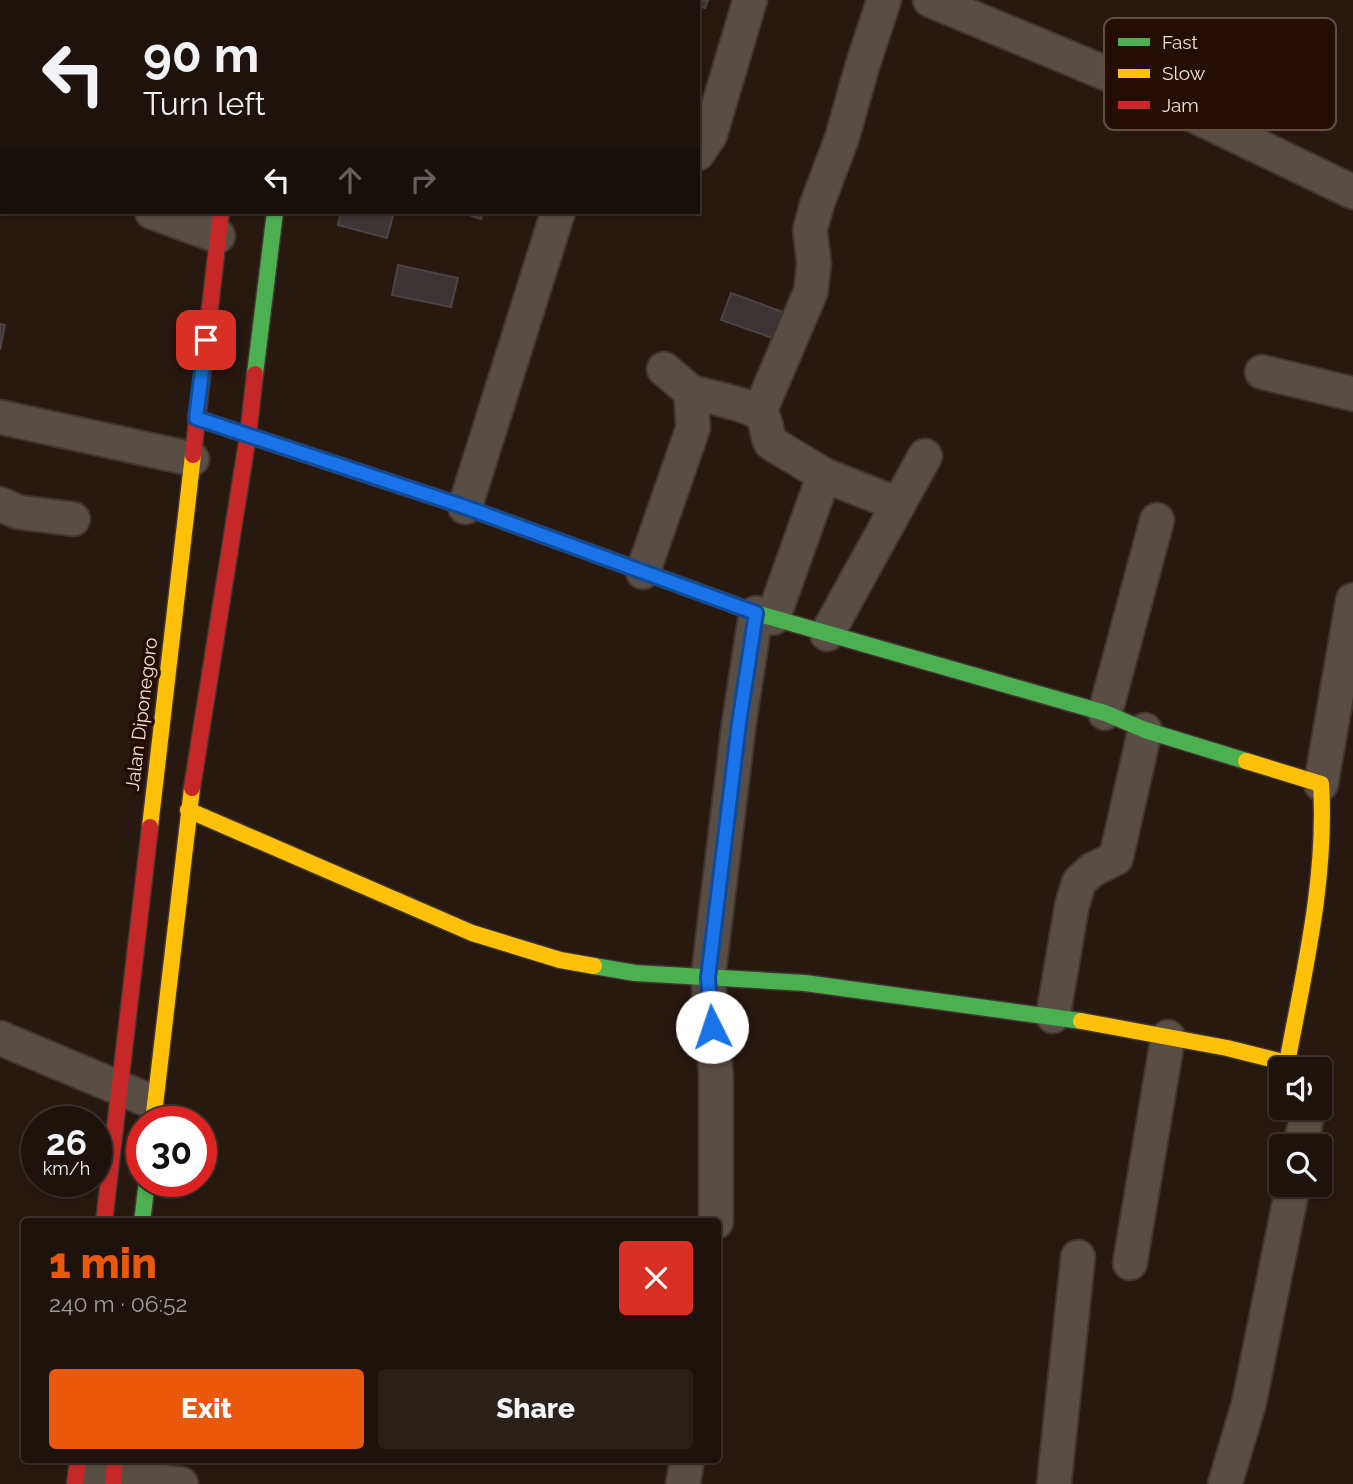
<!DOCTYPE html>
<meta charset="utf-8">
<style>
:root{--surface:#1d130c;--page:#2a201a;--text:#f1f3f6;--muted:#a09e9d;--line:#3b322d;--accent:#ea580c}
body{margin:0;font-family:Raleway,sans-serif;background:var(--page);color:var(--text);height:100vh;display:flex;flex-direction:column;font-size:26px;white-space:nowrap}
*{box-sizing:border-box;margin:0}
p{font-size:23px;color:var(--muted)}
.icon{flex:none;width:38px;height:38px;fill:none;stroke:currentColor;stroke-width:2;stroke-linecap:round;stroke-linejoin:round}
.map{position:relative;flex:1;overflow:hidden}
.side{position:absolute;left:21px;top:1218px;width:700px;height:245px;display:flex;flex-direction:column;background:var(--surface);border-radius:7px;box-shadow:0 2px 5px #0004,0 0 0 2px var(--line)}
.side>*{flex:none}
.hud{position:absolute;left:0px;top:0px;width:700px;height:214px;box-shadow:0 2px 5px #0004,0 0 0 2px var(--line);background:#1d130c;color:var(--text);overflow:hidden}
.tools{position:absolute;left:1269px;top:1057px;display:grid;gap:14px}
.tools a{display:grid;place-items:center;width:63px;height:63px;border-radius:7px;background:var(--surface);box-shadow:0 2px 5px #0004,0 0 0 2px var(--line);font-size:35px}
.speed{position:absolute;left:21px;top:1106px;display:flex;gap:14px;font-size:35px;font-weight:700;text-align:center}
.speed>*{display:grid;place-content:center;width:91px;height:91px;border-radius:50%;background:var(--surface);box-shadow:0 2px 5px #0004,0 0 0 2px var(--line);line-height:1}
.speed small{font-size:18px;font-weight:400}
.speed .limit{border:10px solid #d22;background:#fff;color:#111}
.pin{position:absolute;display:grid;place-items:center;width:60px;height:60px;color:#fff;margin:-30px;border-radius:14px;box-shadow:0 4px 10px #0006}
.me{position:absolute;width:77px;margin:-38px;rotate:356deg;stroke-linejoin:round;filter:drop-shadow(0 0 5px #0008)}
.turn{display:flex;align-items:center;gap:24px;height:147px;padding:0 28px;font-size:32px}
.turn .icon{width:91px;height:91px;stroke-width:2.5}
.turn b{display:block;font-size:49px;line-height:60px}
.lanes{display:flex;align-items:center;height:66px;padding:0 28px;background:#0003;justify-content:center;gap:35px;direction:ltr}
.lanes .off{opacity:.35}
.round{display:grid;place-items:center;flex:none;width:74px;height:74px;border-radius:7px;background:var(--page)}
.headline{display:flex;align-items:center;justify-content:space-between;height:119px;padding:0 28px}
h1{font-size:42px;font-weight:800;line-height:52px;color:var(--accent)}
.primary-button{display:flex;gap:14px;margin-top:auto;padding:14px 28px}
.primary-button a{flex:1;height:80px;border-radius:7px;background:var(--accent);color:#fff;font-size:28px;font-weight:800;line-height:80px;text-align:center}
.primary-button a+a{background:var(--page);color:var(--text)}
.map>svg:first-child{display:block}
</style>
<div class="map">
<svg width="1353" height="1484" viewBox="0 0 1353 1484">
<rect width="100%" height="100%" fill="#271910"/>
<g fill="#3c3435" stroke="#4b4345" stroke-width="2">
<polygon points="605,0 651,0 605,2"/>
<polygon points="682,0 708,0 705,8 698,6 698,2"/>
<polygon points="341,212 394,212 387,238 338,225"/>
<polygon points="460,212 483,212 481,219"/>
<polygon points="398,265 458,278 451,307 392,295"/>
<polygon points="731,293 791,315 781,341 721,320"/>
<polygon points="0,324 5,325 0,350"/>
</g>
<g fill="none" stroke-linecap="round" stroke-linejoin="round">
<defs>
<g id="street">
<polyline points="930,0 1110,75 1353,192"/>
<polyline points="698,153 710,135 750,0"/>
<polyline points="0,156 2,157"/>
<polyline points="152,212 218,236"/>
<polyline points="1262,372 1353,394"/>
<path d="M691,392C707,397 752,404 762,416C768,424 766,435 771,443L824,475L897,504"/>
<polyline points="759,413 811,291 814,263 810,230 817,204 842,138 862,67 884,0"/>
<polyline points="0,417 192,459"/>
<polyline points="0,504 18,512 73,519"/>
<polyline points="465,507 558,212"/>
<polyline points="643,572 693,428 691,392 664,369"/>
<polyline points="773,618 824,475"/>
<polyline points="827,634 925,456"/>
<polyline points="1105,713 1157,520"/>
<polyline points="1321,784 1353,600"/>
<polyline points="1053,1016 1072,905 1079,882 1092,870 1116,858 1145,730"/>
<polyline points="0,1038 143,1098"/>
<polyline points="1300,1146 1309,1108"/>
<polyline points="716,1222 716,1076 708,978 739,723 756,613"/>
<polyline points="1130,1263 1168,1037"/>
<polyline points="89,1471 181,1484"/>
<polyline points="683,1484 687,1460"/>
<polyline points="1054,1484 1078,1257"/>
<polyline points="1225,1484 1249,1403 1293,1185"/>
</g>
<g id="fast">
<polyline points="255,374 275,212"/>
<polyline points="724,601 756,613 1105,713 1145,730 1246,761"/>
<polyline points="594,966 635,973 805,983 1081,1021"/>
<polyline points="142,1222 147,1181"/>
</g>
<g id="slow">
<polyline points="245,0 245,2"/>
<polyline points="188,810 472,933 560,960 594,966"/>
<polyline points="150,827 193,455"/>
<path d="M1081,1021L1227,1048L1287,1063C1304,972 1327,877 1321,784L1246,761"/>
<polyline points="153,1122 192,788"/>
</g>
<g id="jam">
<polyline points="301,0 301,2"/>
<polyline points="196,418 465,507 724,601"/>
<polyline points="193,455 221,212"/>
<polyline points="192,788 248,435 255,374"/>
<polyline points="104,1222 150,827"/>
<polyline points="75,1484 78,1460"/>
<polyline points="113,1484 115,1460"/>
</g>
</defs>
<use href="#street" stroke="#413530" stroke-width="37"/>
<use href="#fast" stroke="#413530" stroke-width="19"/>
<use href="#slow" stroke="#413530" stroke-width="19"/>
<use href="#jam" stroke="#413530" stroke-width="19"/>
<use href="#street" stroke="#584e46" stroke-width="33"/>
<use href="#fast" stroke="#4caf50" stroke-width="16"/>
<use href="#slow" stroke="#ffc107" stroke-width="16"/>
<use href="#jam" stroke="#c62828" stroke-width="16"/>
</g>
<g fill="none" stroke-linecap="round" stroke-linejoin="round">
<defs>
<polyline id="route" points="206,340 196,418 465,507 756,613 739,723 708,978 712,1027"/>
</defs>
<use href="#route" stroke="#114b97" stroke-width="18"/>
<use href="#route" stroke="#1a73e8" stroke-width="12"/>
</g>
<g text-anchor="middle" stroke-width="7" stroke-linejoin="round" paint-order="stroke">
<g font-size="19" fill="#f2e0d6" stroke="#250e01">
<text transform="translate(141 714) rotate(-83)" y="7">Jalan Diponegoro</text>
</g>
</g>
<rect x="1104" y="18" width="232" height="112" rx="10" fill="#250e01" stroke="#624d41" stroke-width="2"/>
<rect x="1118" y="38" width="32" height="8" fill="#4caf50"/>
<rect x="1118" y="69" width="32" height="9" fill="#ffc107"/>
<rect x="1118" y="101" width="32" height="8" fill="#c62828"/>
<g font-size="19" fill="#f2e0d6">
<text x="1162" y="49">Fast</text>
<text x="1162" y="80">Slow</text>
<text x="1162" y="112">Jam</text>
</g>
</svg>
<div class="tools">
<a><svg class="icon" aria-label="sound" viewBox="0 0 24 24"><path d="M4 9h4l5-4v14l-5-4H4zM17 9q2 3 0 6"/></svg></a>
<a><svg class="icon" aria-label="search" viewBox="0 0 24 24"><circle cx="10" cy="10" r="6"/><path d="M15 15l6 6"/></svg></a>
</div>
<div class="speed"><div>26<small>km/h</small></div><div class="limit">30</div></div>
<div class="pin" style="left:206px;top:340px;background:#d93025"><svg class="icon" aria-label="arrive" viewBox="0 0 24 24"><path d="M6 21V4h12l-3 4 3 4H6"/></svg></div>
<svg class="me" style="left:712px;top:1027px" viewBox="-20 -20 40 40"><circle r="19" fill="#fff"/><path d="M0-13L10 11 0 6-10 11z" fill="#1a73e8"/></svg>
<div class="hud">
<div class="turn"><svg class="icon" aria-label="left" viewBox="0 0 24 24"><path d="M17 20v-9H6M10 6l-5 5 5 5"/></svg><div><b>90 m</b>Turn left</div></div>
<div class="lanes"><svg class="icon" aria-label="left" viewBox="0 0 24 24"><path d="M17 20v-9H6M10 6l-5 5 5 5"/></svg><svg class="icon off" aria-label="ahead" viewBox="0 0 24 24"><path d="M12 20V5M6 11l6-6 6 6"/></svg><svg class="icon off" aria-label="right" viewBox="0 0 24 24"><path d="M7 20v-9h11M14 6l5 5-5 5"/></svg></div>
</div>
<section class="side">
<div class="headline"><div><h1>1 min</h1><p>240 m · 06:52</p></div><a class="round" style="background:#d93025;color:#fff"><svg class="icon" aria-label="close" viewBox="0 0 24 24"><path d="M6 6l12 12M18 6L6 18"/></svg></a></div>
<div class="primary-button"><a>Exit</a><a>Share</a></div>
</section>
</div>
